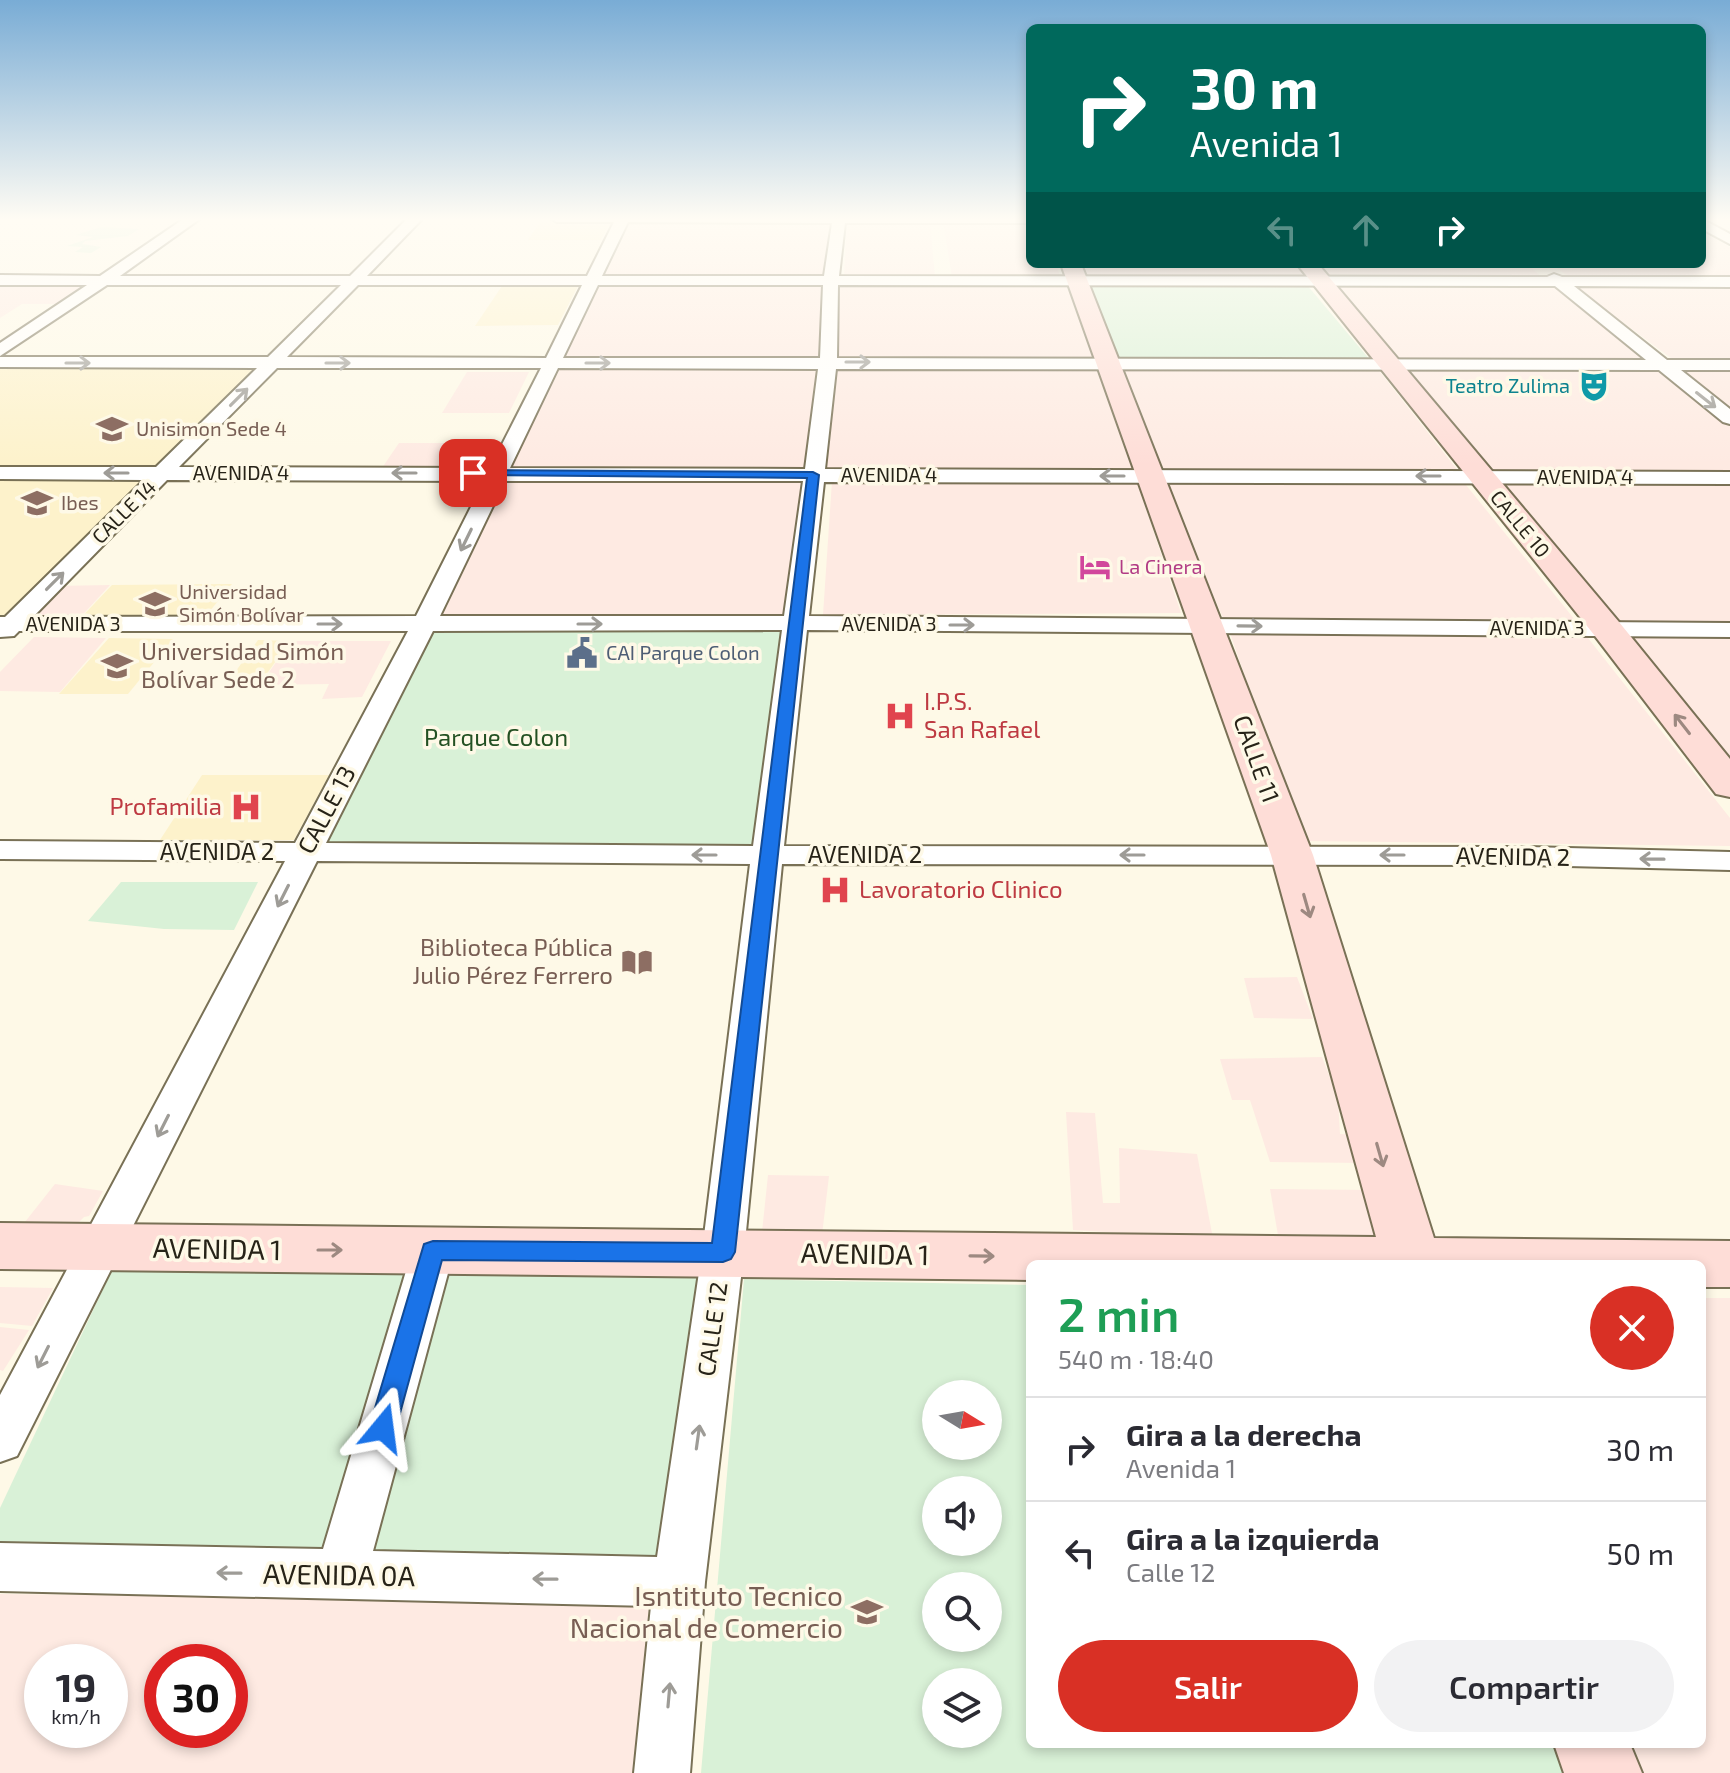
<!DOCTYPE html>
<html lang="es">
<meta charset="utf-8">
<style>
:root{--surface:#fff;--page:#f2f2f3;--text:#2b2b33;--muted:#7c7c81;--line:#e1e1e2;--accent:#d93025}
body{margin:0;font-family:"Exo 2",sans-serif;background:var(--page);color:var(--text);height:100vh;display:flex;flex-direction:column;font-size:30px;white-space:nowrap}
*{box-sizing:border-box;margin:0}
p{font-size:26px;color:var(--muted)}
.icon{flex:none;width:44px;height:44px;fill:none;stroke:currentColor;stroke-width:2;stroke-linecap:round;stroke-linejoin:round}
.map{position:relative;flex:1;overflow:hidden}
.details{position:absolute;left:1026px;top:1260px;width:680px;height:488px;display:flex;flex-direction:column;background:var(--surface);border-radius:12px;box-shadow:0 4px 12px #0003}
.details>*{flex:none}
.guide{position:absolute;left:1026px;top:24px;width:680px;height:244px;border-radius:12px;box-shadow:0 4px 12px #0003;background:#00695c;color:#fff;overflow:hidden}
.needle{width:52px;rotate:101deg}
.controls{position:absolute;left:922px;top:1380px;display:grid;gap:16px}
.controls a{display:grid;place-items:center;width:80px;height:80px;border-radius:50%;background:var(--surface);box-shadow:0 4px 12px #0003;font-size:40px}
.speed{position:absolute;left:24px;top:1644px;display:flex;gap:16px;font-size:40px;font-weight:700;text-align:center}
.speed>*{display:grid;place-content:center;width:104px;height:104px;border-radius:50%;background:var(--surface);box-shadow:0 4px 12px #0003;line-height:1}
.speed small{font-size:20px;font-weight:400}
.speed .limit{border:12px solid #d22;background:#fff;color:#111}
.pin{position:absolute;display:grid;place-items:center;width:68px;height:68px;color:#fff;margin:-34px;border-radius:16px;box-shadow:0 4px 12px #0006}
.me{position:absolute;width:88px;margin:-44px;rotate:16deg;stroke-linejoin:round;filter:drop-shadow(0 0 6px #0008)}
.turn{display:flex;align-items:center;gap:28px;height:168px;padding:0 32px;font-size:36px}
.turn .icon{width:104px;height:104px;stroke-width:2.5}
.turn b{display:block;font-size:56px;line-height:68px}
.lanes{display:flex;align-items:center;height:76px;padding:0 32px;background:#0003;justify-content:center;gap:40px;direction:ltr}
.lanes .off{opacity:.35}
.round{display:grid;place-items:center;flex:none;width:84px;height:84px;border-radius:42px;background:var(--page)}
.head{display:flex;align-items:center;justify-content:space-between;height:136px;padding:0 32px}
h1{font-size:48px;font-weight:600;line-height:60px;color:#1e9e55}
.primary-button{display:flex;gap:16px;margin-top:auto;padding:16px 32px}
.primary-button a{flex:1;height:92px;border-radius:48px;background:var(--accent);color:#fff;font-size:32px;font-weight:600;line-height:92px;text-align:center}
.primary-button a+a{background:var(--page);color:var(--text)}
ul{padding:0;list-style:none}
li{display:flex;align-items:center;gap:24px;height:104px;padding:0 32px;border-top:2px solid var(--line)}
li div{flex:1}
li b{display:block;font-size:30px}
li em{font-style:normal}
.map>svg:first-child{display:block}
</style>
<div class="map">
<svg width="1730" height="1773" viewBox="0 0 1730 1773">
<rect width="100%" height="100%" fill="#fef9e7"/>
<g fill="#feeae2" fill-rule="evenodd">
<polygon points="625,220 831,221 827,277 597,279"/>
<polygon points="847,220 930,221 935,277 844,277"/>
<polygon points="943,221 1030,221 1030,264 1056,264 1060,276 952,277"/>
<polygon points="1702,231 1730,247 1730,278 1570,278 1552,264 1702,264"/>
<polygon points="1080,264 1296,264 1307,277 1086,277"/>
<polygon points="1317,264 1527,264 1544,279 1331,279"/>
<polygon points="595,284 825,284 820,358 561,361"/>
<polygon points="835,284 1074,284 1099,361 834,359"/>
<polygon points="1329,284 1555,284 1653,362 1392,361"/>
<polygon points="85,286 56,304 22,304 0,318 0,287"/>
<polygon points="1574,286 1730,287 1730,359 1671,358"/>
<polygon points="1102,367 1141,474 826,473 831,369"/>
<polygon points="1119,367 1377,368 1459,472 1161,471"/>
<polygon points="554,368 819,368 809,471 509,470"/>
<polygon points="1401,370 1661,370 1730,425 1730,473 1488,473"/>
<polygon points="1679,370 1730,370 1730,408"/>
<polygon points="467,372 529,372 509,413 442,413"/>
<polygon points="399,443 492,443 478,468 382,468"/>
<polygon points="503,478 807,479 785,618 433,621"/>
<polygon points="1161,479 1462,480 1575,620 1224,620"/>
<polygon points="832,481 1137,482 1181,613 823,615"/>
<polygon points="1498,483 1730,483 1730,625 1614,623"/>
<polygon points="110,585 75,623 20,623 56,586"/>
<polygon points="1229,630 1584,633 1730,818 1730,846 1301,841"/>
<polygon points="1618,635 1730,637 1730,766"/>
<polygon points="34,637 106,638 60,692 0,691 0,672"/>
<polygon points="291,641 391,641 362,697 322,699 329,684 260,685"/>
<polygon points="1297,977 1313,1019 1254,1018 1244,978"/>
<polygon points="1322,1057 1338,1098 1340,1134 1355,1135 1365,1163 1270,1162 1250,1100 1232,1100 1220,1059"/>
<polygon points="1066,1112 1095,1113 1103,1203 1120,1203 1119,1148 1197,1154 1214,1244 1124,1242 1122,1233 1073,1230"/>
<polygon points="768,1175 829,1176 822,1235 762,1232"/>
<polygon points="55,1184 103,1191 89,1216 84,1217 68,1233 21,1227"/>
<polygon points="1270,1189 1374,1190 1392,1244 1279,1241"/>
<polygon points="0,1287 53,1288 32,1326 0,1323"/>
<polygon points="1702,1298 1730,1298 1730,1773 1638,1773 1627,1744 1702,1744"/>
<polygon points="0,1327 29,1330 3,1371 0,1370"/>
<path d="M0,1594L682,1601L661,1773H0ZM42,1662H110V1730H42ZM162,1662H230V1730H162Z"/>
</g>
<g fill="#fdf2cb">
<polygon points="541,221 611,221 601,240 528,240"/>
<polygon points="502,286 578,286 558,325 475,326"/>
<polygon points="0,365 262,365 0,623"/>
<polygon points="232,584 200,623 76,623 112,585"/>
<polygon points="109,638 173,639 128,694 59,694"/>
<polygon points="258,640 290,641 259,685 226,685"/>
<polygon points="202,775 329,775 294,840 160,840"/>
</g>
<g fill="#d9f1d7" fill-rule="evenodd">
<polygon points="101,227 139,229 128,236 85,241 82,244 101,247 91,253 75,252 83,247 67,246 93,237 76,235"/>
<polygon points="1089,285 1307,285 1371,361 1117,359"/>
<polygon points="790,628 763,845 312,850 430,629"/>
<polygon points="121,882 258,882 234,930 164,929 88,921"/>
<polygon points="414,1268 328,1569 0,1559 0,1508 112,1270"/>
<polygon points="437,1269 715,1269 681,1566 358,1557"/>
<path d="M744,1279L1030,1285V1744H1572L1582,1773H701ZM936,1394H988V1446H936ZM936,1490H988V1542H936ZM936,1586H988V1638H936ZM936,1682H988V1734H936Z"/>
</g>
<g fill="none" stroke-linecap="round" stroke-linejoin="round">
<defs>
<g id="street">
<path d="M185,218H201L120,276H350L408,218H423L367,276H587L614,222H557L550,218H1030V223H845L839,276L1547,277L1554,274L1562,277H1730V287L1574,286L1667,360H1730V370H1681L1730,409V424L1723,422L1659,370L836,369L825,469L1730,472V484L824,482L809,616L1730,623V637L807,630L784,846L1527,847L1730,852V870L1527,865L782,864L744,1252L705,1582L690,1773H634L651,1606L0,1591V1543L323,1549L412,1251L418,1239L433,1234L448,1239L454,1251L373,1551L657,1557L702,1252L750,864L317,861L17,1456L0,1462V1395L285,861L0,859V841L295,843L408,631H19L14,636L0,637V617H5L144,480L0,479V467H156L257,368L0,367V357H268L341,285H107L0,356V343L87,285H0V275L100,276ZM628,222L832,223L824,276H602ZM358,285H582L546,358L287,357ZM598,285H823L820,358H563ZM838,285L1555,286L1646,360L837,358ZM277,368H541L490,468L179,467ZM558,368L818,369L805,469L510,468ZM167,480L484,481L416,616L33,617ZM505,481H803L784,616H440ZM782,630L753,846L326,843L433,631Z"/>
<polygon points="1702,219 1730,234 1730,244 1702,229"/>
</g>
<g id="secondary">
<polygon points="1061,264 1081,264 1313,855 1434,1238 1730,1241 1730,1287 1702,1287 1702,1264 1030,1264 1030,1280 0,1269 0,1223 1376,1237 1271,855"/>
<polygon points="1297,264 1318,264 1619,622 1730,759 1730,797 1716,794 1595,636"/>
<polygon points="1554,1744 1630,1744 1642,1773 1564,1773"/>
</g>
</defs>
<use href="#street" stroke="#797156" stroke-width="4"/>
<use href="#secondary" stroke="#797156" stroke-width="4"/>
<use href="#street" fill="#fff" fill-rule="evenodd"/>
<use href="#secondary" fill="#feddd7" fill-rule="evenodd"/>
</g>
<defs><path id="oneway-shaft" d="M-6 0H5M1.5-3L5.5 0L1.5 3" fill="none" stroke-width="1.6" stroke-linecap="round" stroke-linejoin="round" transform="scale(2)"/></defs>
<g stroke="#9e9c97">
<use href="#oneway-shaft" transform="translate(858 362)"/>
<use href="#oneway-shaft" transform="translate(78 363)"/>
<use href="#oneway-shaft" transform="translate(338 363)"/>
<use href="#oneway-shaft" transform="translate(598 363)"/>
<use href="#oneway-shaft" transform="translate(239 397) rotate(-45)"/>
<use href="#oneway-shaft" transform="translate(1706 400) rotate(38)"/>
<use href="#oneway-shaft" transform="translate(116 473) rotate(-180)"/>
<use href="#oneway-shaft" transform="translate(404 473) rotate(180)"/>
<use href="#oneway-shaft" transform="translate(1112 476) rotate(-180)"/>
<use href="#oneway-shaft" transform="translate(1428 476) rotate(-180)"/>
<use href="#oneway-shaft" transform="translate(466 540) rotate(116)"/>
<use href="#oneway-shaft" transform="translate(55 581) rotate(-45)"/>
<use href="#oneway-shaft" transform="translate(330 624)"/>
<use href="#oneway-shaft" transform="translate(590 624)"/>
<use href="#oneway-shaft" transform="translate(962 625)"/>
<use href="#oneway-shaft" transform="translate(1250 626) rotate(1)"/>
<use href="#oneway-shaft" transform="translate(704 855) rotate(-180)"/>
<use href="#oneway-shaft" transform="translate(1132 855) rotate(180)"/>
<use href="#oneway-shaft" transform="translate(1392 855) rotate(-180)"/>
<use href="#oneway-shaft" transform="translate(1652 859) rotate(-179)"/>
<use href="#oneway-shaft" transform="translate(283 896) rotate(117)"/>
<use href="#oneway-shaft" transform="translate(163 1126) rotate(117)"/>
<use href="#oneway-shaft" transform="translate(43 1357) rotate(117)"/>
<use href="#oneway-shaft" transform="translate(698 1437) rotate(-82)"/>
<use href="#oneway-shaft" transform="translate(229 1573) rotate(-179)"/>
<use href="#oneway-shaft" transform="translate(545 1579) rotate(-179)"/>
<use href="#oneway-shaft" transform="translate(669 1695) rotate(-85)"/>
</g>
<g stroke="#9d8981">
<use href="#oneway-shaft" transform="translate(1682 724) rotate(-128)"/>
<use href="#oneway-shaft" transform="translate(1307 906) rotate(74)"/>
<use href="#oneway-shaft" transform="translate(1380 1155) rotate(74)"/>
<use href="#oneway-shaft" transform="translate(330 1250)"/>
<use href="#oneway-shaft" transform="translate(982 1256) rotate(1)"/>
</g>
<linearGradient id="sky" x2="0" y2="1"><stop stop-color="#79acd5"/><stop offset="0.47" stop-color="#fffcf4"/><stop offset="1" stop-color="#fffcf4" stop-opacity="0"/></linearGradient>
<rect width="1730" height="466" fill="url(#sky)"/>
<polygon fill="#1a73e8" stroke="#114b97" stroke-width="2" points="473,470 813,472 819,475 735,1252 731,1259 723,1262 442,1260 396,1428 392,1436 383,1439 373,1436 369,1428 424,1244 433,1241 712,1243 807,478 468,475 467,473"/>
<defs>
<symbol id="theatre-bare" viewBox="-9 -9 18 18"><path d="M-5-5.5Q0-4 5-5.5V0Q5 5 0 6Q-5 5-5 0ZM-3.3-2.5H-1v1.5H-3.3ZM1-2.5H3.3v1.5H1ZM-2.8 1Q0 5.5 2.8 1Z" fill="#0f9aa8" stroke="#fef9e7" stroke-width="2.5" paint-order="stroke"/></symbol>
<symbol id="university-bare" viewBox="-9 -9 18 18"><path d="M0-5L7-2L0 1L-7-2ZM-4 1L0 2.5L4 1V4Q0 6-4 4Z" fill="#8d6e63" stroke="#fef9e7" stroke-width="2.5" paint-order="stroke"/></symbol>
<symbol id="hotel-bare" viewBox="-9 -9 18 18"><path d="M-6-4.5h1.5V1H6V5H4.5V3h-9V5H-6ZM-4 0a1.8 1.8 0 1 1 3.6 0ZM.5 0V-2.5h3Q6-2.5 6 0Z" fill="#d1479c" stroke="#fef9e7" stroke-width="2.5" paint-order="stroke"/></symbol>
<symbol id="civic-bare" viewBox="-9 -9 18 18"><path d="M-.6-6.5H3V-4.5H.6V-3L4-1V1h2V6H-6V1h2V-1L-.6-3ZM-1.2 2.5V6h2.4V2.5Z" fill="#5c6f8a" stroke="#fef9e7" stroke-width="2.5" paint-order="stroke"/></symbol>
<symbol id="hospital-bare" viewBox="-9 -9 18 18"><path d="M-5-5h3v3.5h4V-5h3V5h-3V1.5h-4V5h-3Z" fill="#e0444e" stroke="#fef9e7" stroke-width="2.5" paint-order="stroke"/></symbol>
<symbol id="library-bare" viewBox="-9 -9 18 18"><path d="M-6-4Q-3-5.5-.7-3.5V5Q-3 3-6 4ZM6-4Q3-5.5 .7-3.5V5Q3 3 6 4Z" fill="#8d6e63" stroke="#fef9e7" stroke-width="2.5" paint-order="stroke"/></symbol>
</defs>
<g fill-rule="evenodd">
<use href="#theatre-bare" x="1572" y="364" width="44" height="44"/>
<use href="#university-bare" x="90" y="407" width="44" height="44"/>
<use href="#university-bare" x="15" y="481" width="44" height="44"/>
<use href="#hotel-bare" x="1073" y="545" width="44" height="44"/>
<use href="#university-bare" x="133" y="582" width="44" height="44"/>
<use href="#civic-bare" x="560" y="631" width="44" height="44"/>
<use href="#university-bare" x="95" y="644" width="44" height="44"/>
<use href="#hospital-bare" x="878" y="694" width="44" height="44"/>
<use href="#hospital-bare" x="224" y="785" width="44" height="44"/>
<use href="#hospital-bare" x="813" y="868" width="44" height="44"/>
<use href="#library-bare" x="615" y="940" width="44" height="44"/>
<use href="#university-bare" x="845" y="1590" width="44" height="44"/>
</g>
<g text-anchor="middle" stroke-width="7" stroke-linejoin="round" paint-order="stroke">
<g font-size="20" fill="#0d838f" stroke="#fef9e7" text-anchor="end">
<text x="1570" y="393">Teatro Zulima</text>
</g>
<g font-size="20" fill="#785e54" stroke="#fef9e7" text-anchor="start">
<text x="136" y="436">Unisimon Sede 4</text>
<text x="61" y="510">Ibes</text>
<text x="179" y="599">Universidad<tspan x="179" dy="23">Simón Bolívar</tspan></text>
</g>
<g font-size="20" fill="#272318" stroke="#fef9e7">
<text x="241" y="480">AVENIDA 4</text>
<text x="889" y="482">AVENIDA 4</text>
<text x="1585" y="484">AVENIDA 4</text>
<text transform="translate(124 512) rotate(-45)" y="7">CALLE 14</text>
<text transform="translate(1520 524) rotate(50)" y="7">CALLE 10</text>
<text x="73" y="631">AVENIDA 3</text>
<text x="889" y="631">AVENIDA 3</text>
<text x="1537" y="635">AVENIDA 3</text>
</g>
<g font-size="20" fill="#b23c85" stroke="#fef9e7" text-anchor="start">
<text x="1119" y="574">La Cinera</text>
</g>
<g font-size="20" fill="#4e5e75" stroke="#fef9e7" text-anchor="start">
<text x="606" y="660">CAI Parque Colon</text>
</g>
<g font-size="24" fill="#785e54" stroke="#fef9e7" text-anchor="start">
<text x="141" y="660">Universidad Simón<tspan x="141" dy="28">Bolívar Sede 2</tspan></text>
<text x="613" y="956" text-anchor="end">Biblioteca Pública<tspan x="613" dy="28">Julio Pérez Ferrero</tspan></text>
</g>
<g font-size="24" fill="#be3a42" stroke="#fef9e7" text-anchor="start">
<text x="924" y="710">I.P.S.<tspan x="924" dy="28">San Rafael</tspan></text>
<text x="222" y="815" text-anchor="end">Profamilia</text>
<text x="859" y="898">Lavoratorio Clinico</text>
</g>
<g font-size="24" fill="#245123" stroke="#fef9e7">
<text x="496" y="746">Parque Colon</text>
</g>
<g font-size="24" fill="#272318" stroke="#fef9e7">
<text transform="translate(1256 759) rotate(70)" y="8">CALLE 11</text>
<text transform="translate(327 810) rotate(-62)" y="8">CALLE 13</text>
<text x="217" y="860">AVENIDA 2</text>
<text x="865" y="863">AVENIDA 2</text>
<text transform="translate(1513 857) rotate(1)" y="8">AVENIDA 2</text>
<text transform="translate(713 1329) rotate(-82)" y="8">CALLE 12</text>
</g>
<g font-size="28" fill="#272318" stroke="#fef9e7">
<text transform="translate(217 1249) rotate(1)" y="10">AVENIDA 1</text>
<text transform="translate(865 1254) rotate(1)" y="10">AVENIDA 1</text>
<text transform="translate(339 1575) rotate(1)" y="10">AVENIDA 0A</text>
</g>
<g font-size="28" fill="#785e54" stroke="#fef9e7" text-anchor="end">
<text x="843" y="1606">Isntituto Tecnico<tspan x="843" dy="32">Nacional de Comercio</tspan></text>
</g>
</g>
</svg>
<div class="controls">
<a><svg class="needle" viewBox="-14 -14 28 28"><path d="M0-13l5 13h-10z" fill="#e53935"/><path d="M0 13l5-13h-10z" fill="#7c7c81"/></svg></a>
<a><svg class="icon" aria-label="sound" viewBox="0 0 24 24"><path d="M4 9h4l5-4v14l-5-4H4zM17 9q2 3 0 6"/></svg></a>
<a><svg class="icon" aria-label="search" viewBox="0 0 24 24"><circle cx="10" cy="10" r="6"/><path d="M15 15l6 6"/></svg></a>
<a><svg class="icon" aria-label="layers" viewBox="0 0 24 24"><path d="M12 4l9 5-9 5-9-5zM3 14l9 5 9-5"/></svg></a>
</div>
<div class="speed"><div>19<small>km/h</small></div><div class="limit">30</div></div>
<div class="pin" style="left:473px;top:473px;background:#d93025"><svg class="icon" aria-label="arrive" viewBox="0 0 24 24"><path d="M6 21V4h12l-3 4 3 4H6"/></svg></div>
<svg class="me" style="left:383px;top:1428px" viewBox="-20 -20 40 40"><path d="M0-17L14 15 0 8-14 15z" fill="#1a73e8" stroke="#fff" stroke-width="4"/></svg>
<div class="guide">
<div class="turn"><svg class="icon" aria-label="right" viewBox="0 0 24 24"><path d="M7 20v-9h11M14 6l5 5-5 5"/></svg><div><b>30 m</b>Avenida 1</div></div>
<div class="lanes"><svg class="icon off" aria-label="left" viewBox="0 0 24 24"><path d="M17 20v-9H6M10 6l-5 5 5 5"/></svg><svg class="icon off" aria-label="ahead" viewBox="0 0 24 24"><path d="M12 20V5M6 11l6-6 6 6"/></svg><svg class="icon" aria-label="right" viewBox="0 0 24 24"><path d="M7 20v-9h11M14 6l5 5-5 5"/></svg></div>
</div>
<section class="details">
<div class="head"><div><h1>2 min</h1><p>540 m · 18:40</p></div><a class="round" style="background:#d93025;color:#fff"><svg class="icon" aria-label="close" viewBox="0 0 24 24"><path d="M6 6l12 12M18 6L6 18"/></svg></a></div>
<ul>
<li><svg class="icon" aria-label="right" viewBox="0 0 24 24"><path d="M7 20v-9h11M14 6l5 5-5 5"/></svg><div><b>Gira a la derecha</b><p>Avenida 1</p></div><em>30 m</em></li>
<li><svg class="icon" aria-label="left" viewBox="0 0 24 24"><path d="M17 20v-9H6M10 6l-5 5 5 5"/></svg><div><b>Gira a la izquierda</b><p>Calle 12</p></div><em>50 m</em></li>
</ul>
<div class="primary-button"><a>Salir</a><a>Compartir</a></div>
</section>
</div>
